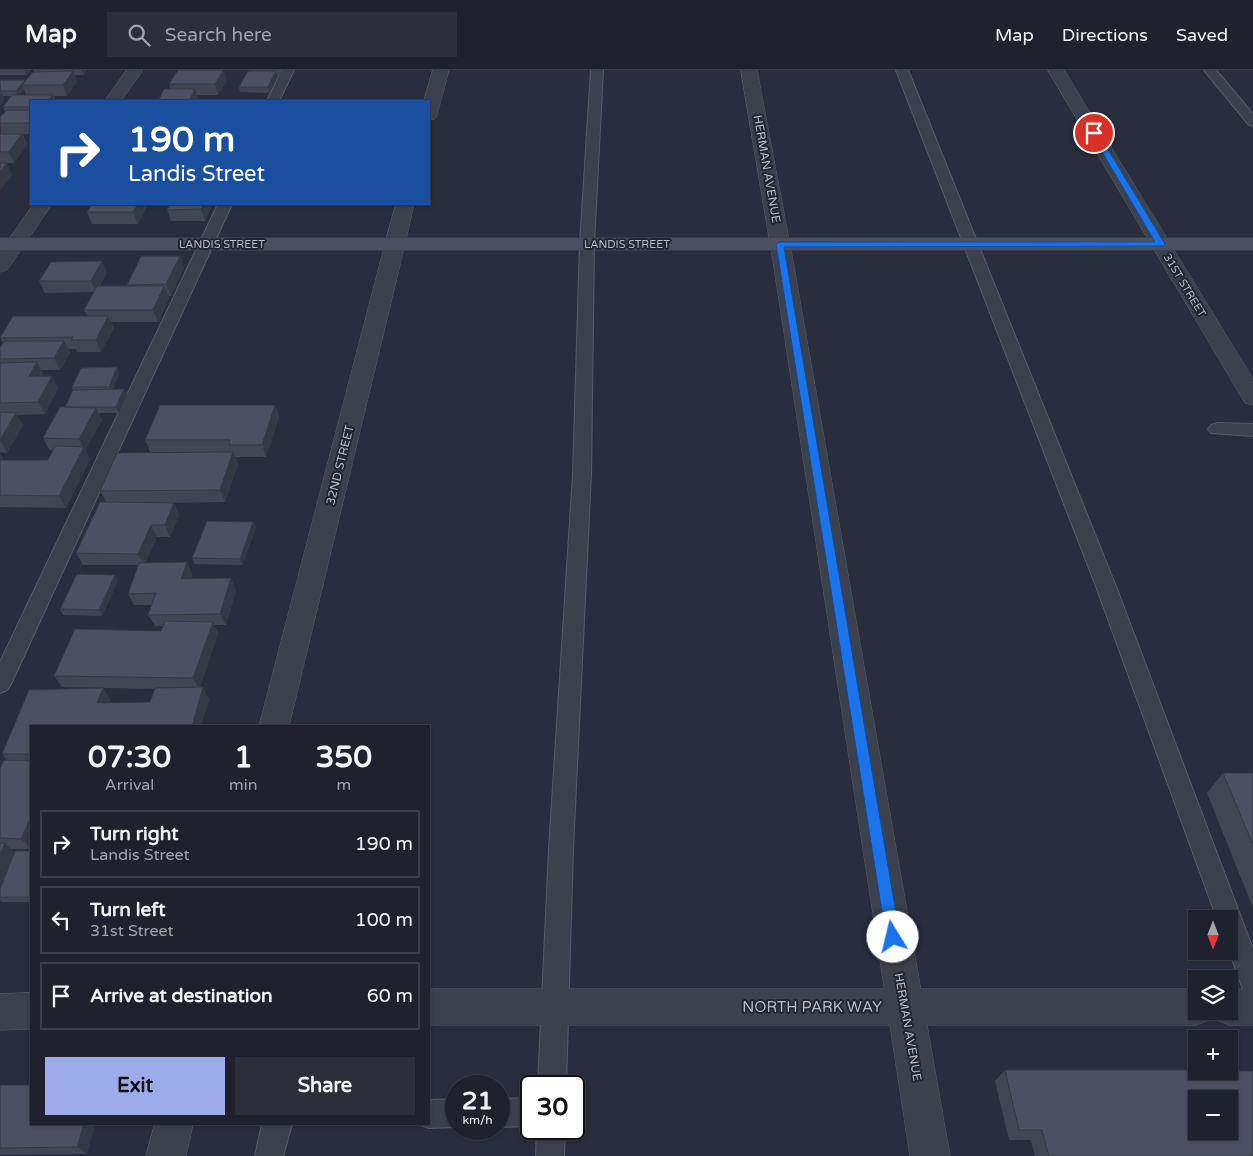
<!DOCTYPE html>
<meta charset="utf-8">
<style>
:root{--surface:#1f222e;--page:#2c2f3a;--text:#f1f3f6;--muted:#a1a4aa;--line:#3c3f4a;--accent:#9caceb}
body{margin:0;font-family:"Varela Round",sans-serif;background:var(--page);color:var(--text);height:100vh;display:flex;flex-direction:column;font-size:19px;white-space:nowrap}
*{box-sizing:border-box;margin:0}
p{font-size:16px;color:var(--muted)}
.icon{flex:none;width:28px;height:28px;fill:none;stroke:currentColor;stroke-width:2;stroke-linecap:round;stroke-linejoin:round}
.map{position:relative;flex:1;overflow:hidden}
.details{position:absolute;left:30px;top:655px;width:400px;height:400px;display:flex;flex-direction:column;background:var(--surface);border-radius:0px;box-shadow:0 1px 4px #0004,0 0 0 1px var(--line)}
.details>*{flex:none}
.top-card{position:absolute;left:30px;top:30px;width:400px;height:105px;border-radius:0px;box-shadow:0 1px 4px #0004,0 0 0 1px var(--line);background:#1a4fa0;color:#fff;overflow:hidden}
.needle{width:32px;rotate:180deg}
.controls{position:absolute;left:1188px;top:840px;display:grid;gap:10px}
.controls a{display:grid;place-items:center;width:50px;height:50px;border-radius:0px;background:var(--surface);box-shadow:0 1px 4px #0004,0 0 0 1px var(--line);font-size:25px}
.speed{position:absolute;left:445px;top:1005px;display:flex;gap:10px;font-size:25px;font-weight:700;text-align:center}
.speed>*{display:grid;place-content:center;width:65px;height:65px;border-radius:50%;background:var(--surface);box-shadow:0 1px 4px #0004,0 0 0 1px var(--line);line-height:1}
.speed small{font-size:12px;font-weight:400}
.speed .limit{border:2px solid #111;border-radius:8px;background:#fff;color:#111}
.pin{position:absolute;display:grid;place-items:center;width:42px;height:42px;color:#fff;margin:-21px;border:2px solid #fff;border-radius:50%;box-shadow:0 1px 5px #0007}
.me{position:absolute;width:55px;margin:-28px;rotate:351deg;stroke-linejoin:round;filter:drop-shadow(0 0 4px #0008)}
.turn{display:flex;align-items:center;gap:18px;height:105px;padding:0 15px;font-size:22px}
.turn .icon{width:65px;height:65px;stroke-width:2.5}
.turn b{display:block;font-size:35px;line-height:42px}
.eta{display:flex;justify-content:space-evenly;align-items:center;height:85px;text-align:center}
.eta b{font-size:30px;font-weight:800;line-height:35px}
.button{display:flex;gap:10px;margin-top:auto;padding:10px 15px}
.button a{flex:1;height:58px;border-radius:0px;background:var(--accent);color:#111;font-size:20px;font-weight:800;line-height:58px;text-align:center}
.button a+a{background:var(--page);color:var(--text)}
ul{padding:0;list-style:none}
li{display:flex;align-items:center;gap:15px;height:68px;margin:0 10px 8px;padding:0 5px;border:2px solid var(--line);border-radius:0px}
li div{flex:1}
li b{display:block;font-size:19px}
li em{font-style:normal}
header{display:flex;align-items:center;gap:30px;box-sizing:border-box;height:70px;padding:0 25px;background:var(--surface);border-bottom:1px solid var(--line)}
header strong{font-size:24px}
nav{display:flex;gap:28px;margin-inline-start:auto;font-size:18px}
.search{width:350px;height:45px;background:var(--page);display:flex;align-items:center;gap:12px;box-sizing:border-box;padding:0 18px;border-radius:0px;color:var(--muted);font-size:19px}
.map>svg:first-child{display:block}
</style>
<header>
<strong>Map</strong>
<div class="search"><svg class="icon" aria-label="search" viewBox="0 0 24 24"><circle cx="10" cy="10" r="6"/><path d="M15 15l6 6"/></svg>Search here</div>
<nav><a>Map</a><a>Directions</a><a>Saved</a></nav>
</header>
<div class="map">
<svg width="1253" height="1086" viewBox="0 0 1253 1086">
<rect width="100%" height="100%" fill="#292e3e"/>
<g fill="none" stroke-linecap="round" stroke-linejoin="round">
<defs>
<g id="service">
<polygon points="282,0 294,0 279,31 267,31"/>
<polygon points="591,0 603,0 594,174 591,404 573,779 566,1016 538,1016 549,779 573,404 580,174"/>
<polygon points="896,0 908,0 1117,519 1253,879 1253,926 1244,922 1229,881 1229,849 1217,849 1097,519"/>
<polygon points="1204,0 1216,0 1253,44 1253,56 1249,55"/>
<polygon points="218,134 232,134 11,614 7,620 0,623 0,592"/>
<polygon points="1217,353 1253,354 1253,366 1211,363 1208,359 1211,355"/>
<polygon points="531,1028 531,1056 499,1057 499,1029"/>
<polygon points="456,1029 456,1057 429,1058 419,1054 429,1054 429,1030"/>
<polygon points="262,1054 292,1054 283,1086 255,1086"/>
<polygon points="537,1059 565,1059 564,1086 536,1086"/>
</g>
<g id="minor">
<polygon points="127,0 143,0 121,31 105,31"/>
<polygon points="741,0 757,0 793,191 950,1086 910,1086 773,191"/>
<polygon points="1048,0 1064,0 1253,309 1253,335 1245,333 1242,328"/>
<polygon points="34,134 52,134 7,200 0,202 0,182"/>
<polygon points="395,168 402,170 405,174 289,656 259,656 385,174 388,170"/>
<polygon points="155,1054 193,1054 186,1086 146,1086"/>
</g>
<g id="tertiary">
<polygon points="433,0 449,0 437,45 435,49 429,50 429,31 424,31"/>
<polygon points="396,134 414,134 405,174 402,178 395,180 388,178 385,174"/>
<polygon points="429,919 1196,919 1196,941 1212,941 1209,950 1196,955 429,955"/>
<polygon points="1229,919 1253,919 1253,955 1229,955 1216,950 1213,941 1229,941"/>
<polygon points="31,923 31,959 0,960 0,924"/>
</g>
<rect id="secondary" x="0" y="168" width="1253" height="12"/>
</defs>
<use href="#service" stroke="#585c69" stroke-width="2"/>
<use href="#minor" stroke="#585c69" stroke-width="1"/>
<use href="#tertiary" stroke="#585c69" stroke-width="1"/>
<use href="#secondary" stroke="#464a57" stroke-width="1"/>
<use href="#service" fill="#3d414e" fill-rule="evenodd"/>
<use href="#minor" fill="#3d414e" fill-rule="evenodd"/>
<use href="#tertiary" fill="#3d414e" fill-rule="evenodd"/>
<use href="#secondary" fill="#4b5060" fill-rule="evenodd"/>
</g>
<g fill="#404654" fill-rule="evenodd">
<polygon points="0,0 31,0 26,5 0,5"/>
<path d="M34,0H87L84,5H74L77,12L67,26H54L56,31H31V64H23L27,75L14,93H7L12,105L0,120V64H1L0,47L5,42L3,37L11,26H3L4,29L0,35V10L26,11L34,2ZM24,19L26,25H19Z"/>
<polygon points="252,0 282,0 280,5 277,5 277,7 269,23 240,22 239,17 253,1"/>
<polygon points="227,11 218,25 197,25 198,30 170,19 169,14"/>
<polygon points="92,134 148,134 138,154 92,154 87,142"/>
<polygon points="213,134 205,151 171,151 167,140"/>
<polygon points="180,186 184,198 171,226 168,226 169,228 158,252 111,252 114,258 101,282 77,282 76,279 68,279 70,283 60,300 41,300 43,304 42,306 52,306 58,318 45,344 17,345 23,355 7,383 0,382 0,278 3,274 0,267 87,246 84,240 94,222 45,223 39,211 107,203 100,216 127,216 127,215"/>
<polygon points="119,304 113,319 124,319 127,325 119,343 99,343 102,350 85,380 90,389 66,438 0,437 0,383 3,388 2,390 48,390 53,380 49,380 43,368 65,337 73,320 72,317"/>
<polygon points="160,335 275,335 279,347 266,387 235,387 238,394 225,432 166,433 174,433 179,445 170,467 157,467 145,493 187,492 192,504 191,509 231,508 236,520 226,555 214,555 218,563 200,617 203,617 209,629 201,656 31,656 31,779 11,779 15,783 15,781 31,781 31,832 2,832 0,830 0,819 8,800 0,818 0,699 4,690 7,690 2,684 29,620 103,618 110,630 109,633 150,632 155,619 62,617 54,606 75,559 161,561 163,556 155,556 148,545 152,535 134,535 128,524 138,495 83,495 76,483 100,432 106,432 100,421 117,383 187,382 150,382 145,370"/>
<polygon points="253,452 256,458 242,495 195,494 192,488"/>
<polygon points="118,511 102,546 63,545 60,539"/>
<polygon points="1223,703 1253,703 1253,838 1207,723"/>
<polygon points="1005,1000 1253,1086 1035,1086 1031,1070 1009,1070 995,1011"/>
<polygon points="0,1015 31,1054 95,1054 87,1084 0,1085"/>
</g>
<g fill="#343945">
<polygon points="24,0 31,0 26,5"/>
<polygon points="82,0 87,0 84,5"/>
<polygon points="224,0 227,11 218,25 215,14"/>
<polygon points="73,1 77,12 67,26 63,15"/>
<polygon points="276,1 277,7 269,23 268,17"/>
<polygon points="25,10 27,15 22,15 24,19 18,26 16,21"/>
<polygon points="0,19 4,29 0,35"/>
<polygon points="195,19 198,30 198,31 189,31"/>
<polygon points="53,25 56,31 48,31"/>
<polygon points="22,64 27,75 14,93 9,82"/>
<polygon points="7,93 12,105 0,120 0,102"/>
<polygon points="138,134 148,134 138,154 133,142"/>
<polygon points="204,134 213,134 205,151 201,139"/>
<polygon points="180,186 184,198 171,226 166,214"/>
<polygon points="102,191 107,203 96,222 91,211"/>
<polygon points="164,216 169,228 158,252 153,240"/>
<polygon points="108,246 114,258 101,282 96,270"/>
<polygon points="64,271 70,283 60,300 54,288"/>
<polygon points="37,292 43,304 36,318 29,306"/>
<polygon points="117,297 119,304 111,323 109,317"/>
<polygon points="52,306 58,318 45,344 38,332"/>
<polygon points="124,319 127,325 119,343 116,337"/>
<polygon points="275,335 279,347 266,387 262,375"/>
<polygon points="96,338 102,350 85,380 90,389 66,438 59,426 83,378 79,369"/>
<polygon points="16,343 23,355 7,383 0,370"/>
<polygon points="233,382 238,394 225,432 220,420"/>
<polygon points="0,383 3,388 0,393"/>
<polygon points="174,433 179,445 170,467 165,455"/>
<polygon points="253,452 256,458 242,495 240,489"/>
<polygon points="151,455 157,467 144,495 138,484"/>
<polygon points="187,492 192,504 187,521 181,509"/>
<polygon points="115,505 118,511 102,546 99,540"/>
<polygon points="231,508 236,520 226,555 220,544"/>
<polygon points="213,552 218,563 199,619 193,608"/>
<polygon points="203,617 209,629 201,656 192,656"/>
<polygon points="103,618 110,630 105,644 97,633"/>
<polygon points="31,747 31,779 21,769"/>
<polygon points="5,773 15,783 0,818 0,785"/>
<polygon points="84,1054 95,1054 87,1084 77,1077"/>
</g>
<g fill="#4b5162" stroke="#343945" fill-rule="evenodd">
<polygon points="178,0 224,0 215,14 169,14"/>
<polygon points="73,1 63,15 22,15 33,2"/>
<polygon points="248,1 276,1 268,17 239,17"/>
<polygon points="0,10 25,10 16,21 1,21"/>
<polygon points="164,19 195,19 189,31 158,31"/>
<polygon points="12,25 53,25 48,31 31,31 31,37 3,37"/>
<polygon points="7,40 31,40 31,53 0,53 0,47"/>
<polygon points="0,64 22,64 9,82 0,82"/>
<polygon points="0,93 7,93 0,102"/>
<polygon points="92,134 138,134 133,142 87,142"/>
<polygon points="170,134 204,134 201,139 167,140"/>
<polygon points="141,186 180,186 166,214 127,215"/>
<polygon points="102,191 91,211 39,211 51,192"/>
<polygon points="97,216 164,216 153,240 84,240"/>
<polygon points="13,246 108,246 96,270 71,270 73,267 0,268"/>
<polygon points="4,271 64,271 54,288 0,289 0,278"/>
<polygon points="37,292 29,306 52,306 38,332 0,333 0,293"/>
<polygon points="117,297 109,317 72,317 81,298"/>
<polygon points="124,319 116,337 65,337 73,320"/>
<polygon points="160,335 275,335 262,375 229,375 230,370 145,370"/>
<polygon points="60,337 96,338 79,369 43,368"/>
<polygon points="0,342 16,343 0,370"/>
<polygon points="55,376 84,377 59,426 0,425 0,390 48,390"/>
<polygon points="233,382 220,420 100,421 117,383"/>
<polygon points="100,432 174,433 165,455 151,455 138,484 76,483"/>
<polygon points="207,451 253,452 240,489 192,488"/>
<polygon points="187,492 181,509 231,508 220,544 148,545 156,523 128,524 139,493"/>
<polygon points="77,504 115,505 99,540 60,539"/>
<polygon points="165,551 213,552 193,608 54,606 75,559 161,561"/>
<polygon points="203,617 192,656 31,656 31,684 2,684 29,620 103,618 97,633 150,632 155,618"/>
<polygon points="4,690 31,691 31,747 21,769 0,768 0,699"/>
<polygon points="1223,703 1253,703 1253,775"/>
<polygon points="0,773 5,773 0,785"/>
<polygon points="15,781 31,781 31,827 0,827 0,819"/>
<path d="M1005,1000H1196V1001H1253V1086H1049L1042,1060H1019ZM1196,1029H1229V1061H1196Z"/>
<polygon points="0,1015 31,1015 31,1054 84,1054 77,1077 0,1078"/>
</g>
<polygon fill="#1a73e8" stroke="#114b97" points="1092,62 1098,63 1165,174 1163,176 784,177 900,867 898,872 893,874 888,872 886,867 776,174 780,172 1155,172 1091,63"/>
<g text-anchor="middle" stroke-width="4" stroke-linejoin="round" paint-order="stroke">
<g font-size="11" fill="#b9bdc9" stroke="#222633">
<text x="222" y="178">LANDIS STREET</text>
<text x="627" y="178">LANDIS STREET</text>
<text transform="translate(1185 215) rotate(59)" y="4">31ST STREET</text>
</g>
<g font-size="12" fill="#b9bdc9" stroke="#222633">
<text transform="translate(767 99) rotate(80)" y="4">HERMAN AVENUE</text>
<text transform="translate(340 395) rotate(-76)" y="4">32ND STREET</text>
<text transform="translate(908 957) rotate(80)" y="4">HERMAN AVENUE</text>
</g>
<g font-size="15" fill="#b9bdc9" stroke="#222633">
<text x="812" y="942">NORTH PARK WAY</text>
</g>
</g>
</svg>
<div class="controls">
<a><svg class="needle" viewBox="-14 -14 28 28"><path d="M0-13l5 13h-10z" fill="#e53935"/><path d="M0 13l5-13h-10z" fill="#a1a4aa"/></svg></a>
<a><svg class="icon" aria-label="layers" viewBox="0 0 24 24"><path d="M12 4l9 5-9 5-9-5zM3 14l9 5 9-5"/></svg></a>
<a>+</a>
<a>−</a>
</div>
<div class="speed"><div>21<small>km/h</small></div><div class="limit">30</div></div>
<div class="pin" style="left:1094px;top:63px;background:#d93025"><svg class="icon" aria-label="arrive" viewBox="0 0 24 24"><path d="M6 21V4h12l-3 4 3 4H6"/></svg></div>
<svg class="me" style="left:893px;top:867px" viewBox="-20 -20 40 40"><circle r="19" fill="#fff"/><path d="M0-13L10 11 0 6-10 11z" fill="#1a73e8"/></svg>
<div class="top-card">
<div class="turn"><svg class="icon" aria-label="right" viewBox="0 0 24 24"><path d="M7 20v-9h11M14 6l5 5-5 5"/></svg><div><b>190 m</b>Landis Street</div></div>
</div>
<section class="details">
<div class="eta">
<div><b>07:30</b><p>Arrival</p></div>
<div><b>1</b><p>min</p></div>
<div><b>350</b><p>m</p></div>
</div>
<ul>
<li><svg class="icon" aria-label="right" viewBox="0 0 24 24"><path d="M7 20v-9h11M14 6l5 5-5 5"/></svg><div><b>Turn right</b><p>Landis Street</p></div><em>190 m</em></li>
<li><svg class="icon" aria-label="left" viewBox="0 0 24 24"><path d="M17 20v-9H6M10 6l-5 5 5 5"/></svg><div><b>Turn left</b><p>31st Street</p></div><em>100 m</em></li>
<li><svg class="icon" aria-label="arrive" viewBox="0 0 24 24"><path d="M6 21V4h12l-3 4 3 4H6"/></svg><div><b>Arrive at destination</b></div><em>60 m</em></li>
</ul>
<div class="button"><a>Exit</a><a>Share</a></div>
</section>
</div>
